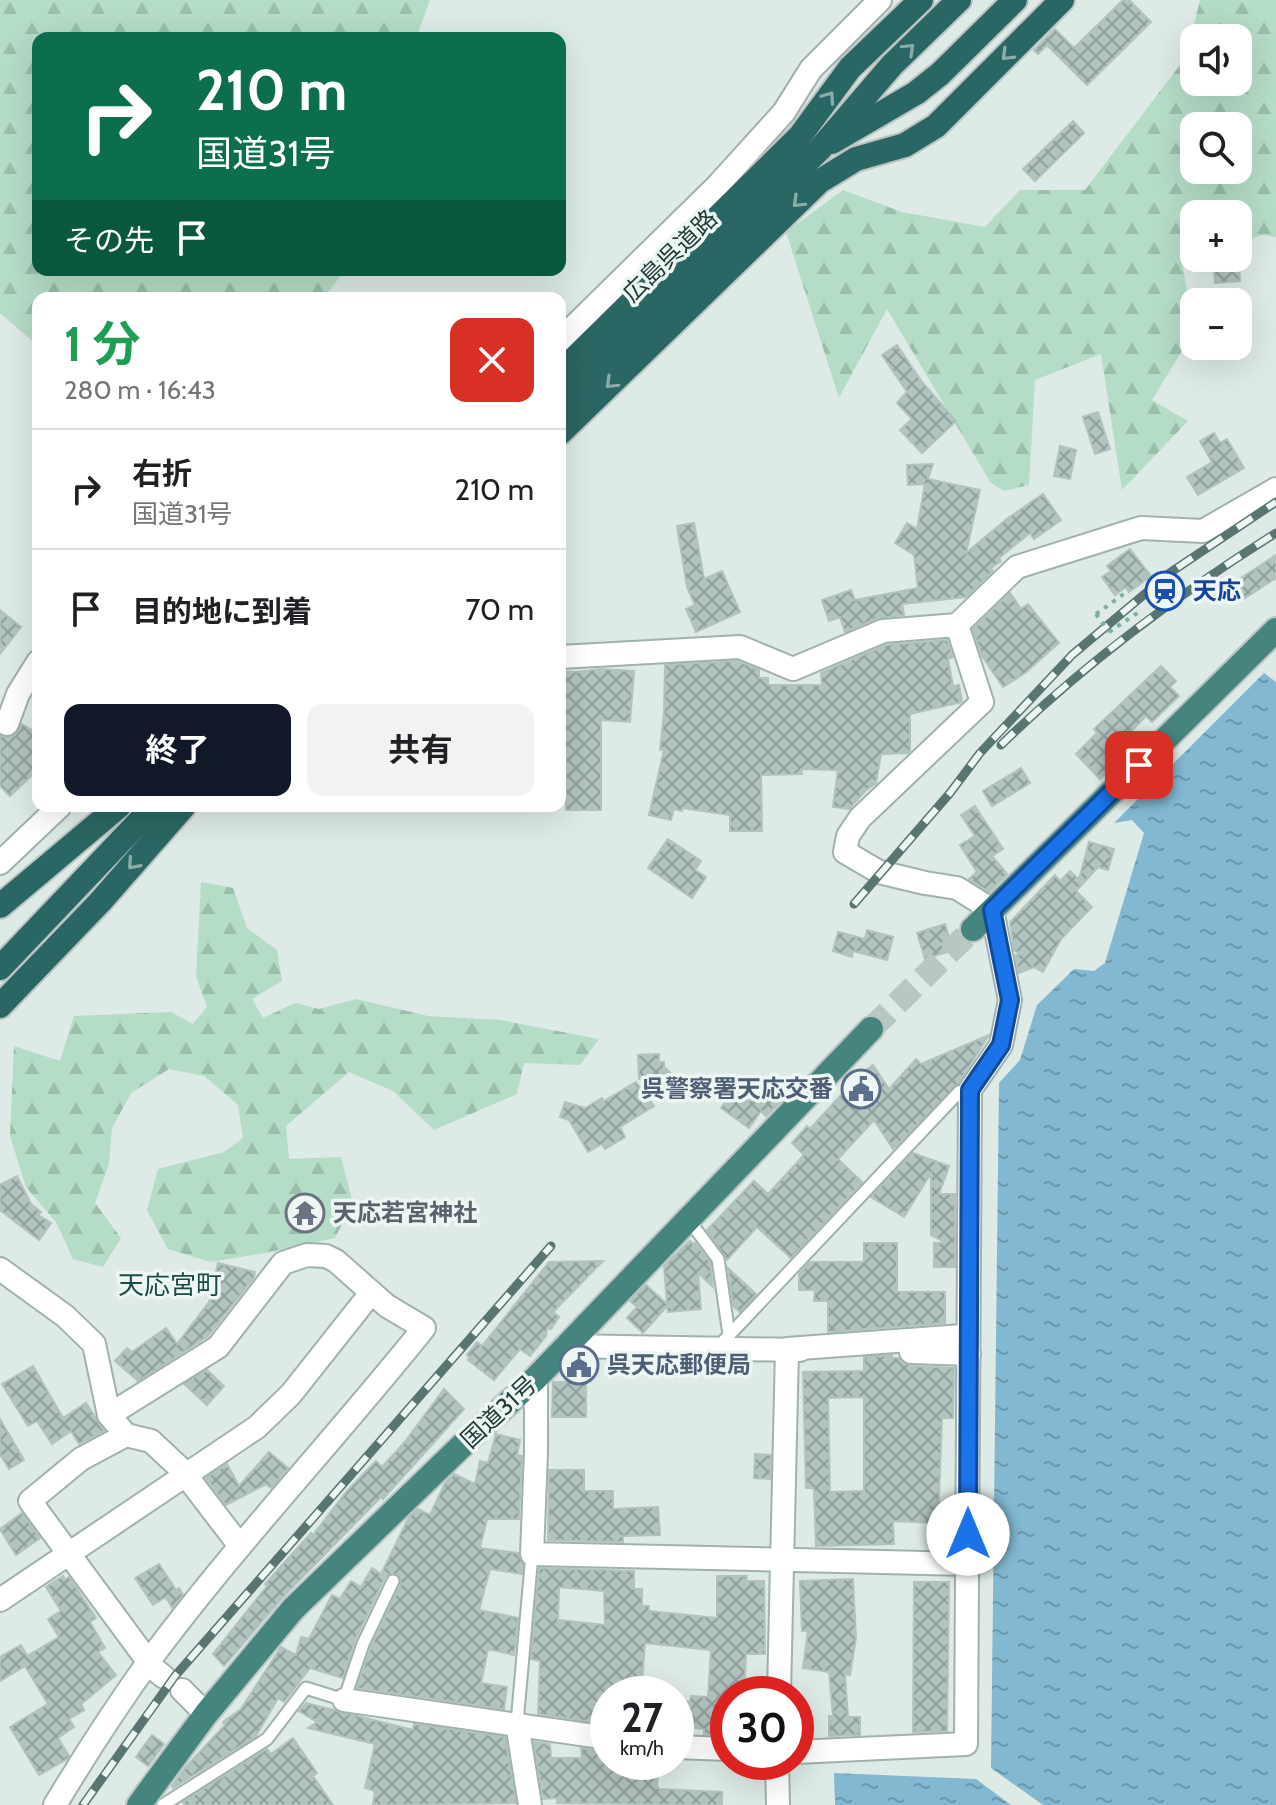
<!DOCTYPE html>
<html lang="ja">
<meta charset="utf-8">
<style>
:root{--surface:#fff;--page:#f2f2f2;--text:#202124;--muted:#757577;--line:#e0e0e0;--accent:#111827}
body{margin:0;font-family:Cabin,"Noto Sans JP",sans-serif;background:var(--page);color:var(--text);height:100vh;display:flex;flex-direction:column;font-size:30px;white-space:nowrap}
*{box-sizing:border-box;margin:0}
p{font-size:26px;color:var(--muted)}
.icon{flex:none;width:44px;height:44px;fill:none;stroke:currentColor;stroke-width:2;stroke-linecap:round;stroke-linejoin:round}
.map{position:relative;flex:1;overflow:hidden}
.panel{position:absolute;left:32px;top:292px;width:534px;height:520px;display:flex;flex-direction:column;background:var(--surface);border-radius:16px;box-shadow:0 8px 32px #0002}
.panel>*{flex:none}
.hud{position:absolute;left:32px;top:32px;width:534px;height:244px;border-radius:16px;box-shadow:0 8px 32px #0002;background:#0b6e4f;color:#fff;overflow:hidden}
.controls{position:absolute;left:1180px;top:24px;display:grid;gap:16px}
.controls a{display:grid;place-items:center;width:72px;height:72px;border-radius:16px;background:var(--surface);box-shadow:0 8px 32px #0002;font-size:40px}
.speed{position:absolute;left:590px;top:1676px;display:flex;gap:16px;font-size:40px;font-weight:700;text-align:center}
.speed>*{display:grid;place-content:center;width:104px;height:104px;border-radius:50%;background:var(--surface);box-shadow:0 8px 32px #0002;line-height:1}
.speed small{font-size:20px;font-weight:400}
.speed .limit{border:12px solid #d22;background:#fff;color:#111}
.pin{position:absolute;display:grid;place-items:center;width:68px;height:68px;color:#fff;margin:-34px;border-radius:16px;box-shadow:0 4px 12px #0006}
.me{position:absolute;width:88px;margin:-44px;rotate:0deg;stroke-linejoin:round;filter:drop-shadow(0 0 6px #0008)}
.turn{display:flex;align-items:center;gap:28px;height:168px;padding:0 32px;font-size:36px}
.turn .icon{width:104px;height:104px;stroke-width:2.5}
.turn b{display:block;font-size:56px;line-height:68px}
.then{display:flex;align-items:center;height:76px;padding:0 32px;background:#0003;gap:16px;font-size:30px}
.round{display:grid;place-items:center;flex:none;width:84px;height:84px;border-radius:16px;background:var(--page)}
.overview{display:flex;align-items:center;justify-content:space-between;height:136px;padding:0 32px}
h1{font-size:48px;font-weight:700;line-height:60px;color:#1e9e55}
.button{display:flex;gap:16px;margin-top:auto;padding:16px 32px}
.button a{flex:1;height:92px;border-radius:16px;background:var(--accent);color:#fff;font-size:32px;font-weight:700;line-height:92px;text-align:center}
.button a+a{background:var(--page);color:var(--text)}
ul{padding:0;list-style:none}
li{display:flex;align-items:center;gap:24px;height:120px;padding:0 32px;border-top:2px solid var(--line)}
li div{flex:1}
li b{display:block;font-size:30px}
li em{font-style:normal}
.map>svg:first-child{display:block}
</style>
<div class="map">
<svg width="1276" height="1805" viewBox="0 0 1276 1805">
<defs>
<pattern id="forest-firs" width="22" height="20" patternUnits="userSpaceOnUse" patternTransform="scale(2)"><rect width="22" height="20" fill="#b5dcc6"/><path d="M5 1l3.5 6h-7zM16 11l3.5 6h-7z" fill="#9bbeab"/></pattern>
<pattern id="water-ripples" width="26" height="14" patternUnits="userSpaceOnUse" patternTransform="scale(2)"><rect width="26" height="14" fill="#82b8d1"/><path d="M2 4q2-2 4 0t4 0M15 11q2-2 4 0t4 0" fill="none" stroke="#6a97aa"/></pattern>
<pattern id="building-cross-hatch" width="8" height="8" patternUnits="userSpaceOnUse" patternTransform="scale(2)"><rect width="8" height="8" fill="#b2c4c0"/><path d="M0 0l8 8M0 8l8-8" fill="none" stroke="#90a09d"/></pattern>
</defs>
<rect width="100%" height="100%" fill="#ddeae6"/>
<g fill="url(#forest-firs)" fill-rule="evenodd">
<polygon points="0,0 430,0 416,38 38,38 38,270 345,270 324,298 38,298 38,346 0,313"/>
<path d="M1200,0H1276V237L1263,235L1238,243V214H1194V258L1182,262L1194,331L1152,400L1188,421L1122,490L1101,354L1035,380L1029,485L1004,491L991,483L887,309L839,398L786,232L843,190L902,212L985,227L1020,190H1085L1186,57ZM1194,38H1238V82H1194ZM1194,126H1238V170H1194Z"/>
<polygon points="201,882 233,888 247,928 277,950 282,981 252,999 263,1018 295,1003 319,1009 356,999 428,1016 500,1020 599,1039 580,1065 524,1063 517,1094 434,1130 393,1091 349,1072 286,1126 289,1159 341,1157 353,1203 335,1238 265,1253 211,1262 168,1249 147,1210 158,1169 224,1152 243,1138 238,1105 204,1076 169,1069 131,1093 112,1128 109,1164 95,1203 121,1238 103,1267 73,1259 56,1222 26,1187 10,1136 14,1046 60,1061 74,1016 171,1012 193,1024 207,1007 196,976"/>
</g>
<g fill="url(#water-ripples)">
<polygon points="1264,673 1276,682 1276,1805 1043,1805 991,1768 999,1083 1020,1060 1037,1005 1074,969 1094,971 1105,963 1144,833 1132,820 1114,823"/>
<polygon points="834,1773 976,1779 1011,1805 835,1805"/>
</g>
<g fill="url(#building-cross-hatch)" stroke="#b0c3be" stroke-width="2" fill-rule="evenodd">
<polygon points="1123,0 1129,0 1151,22 1087,85 1047,45 1038,54 1034,50 1055,29 1074,48"/>
<polygon points="1073,121 1084,133 1035,181 1023,169"/>
<polygon points="1239,266 1240,281 1215,283 1214,268"/>
<polygon points="897,345 922,382 956,421 922,453 900,430 912,419 897,403 907,392 882,355"/>
<polygon points="1098,412 1110,449 1095,454 1083,417"/>
<polygon points="1214,433 1220,443 1227,439 1244,468 1198,495 1187,477 1212,462 1200,441"/>
<polygon points="1060,446 1076,450 1070,479 1054,476"/>
<polygon points="933,464 928,479 980,490 966,553 1008,518 1043,494 1061,520 1034,539 1030,533 999,558 1001,561 991,568 993,571 966,597 902,604 904,615 878,618 845,632 840,617 829,621 822,600 851,590 855,600 918,588 914,555 895,543 907,523 917,529 925,484 908,485 907,465"/>
<polygon points="694,523 704,579 722,571 740,612 696,632 686,609 695,605 687,587 677,526"/>
<polygon points="1130,549 1151,576 1129,592 1126,587 1115,595 1102,577 1111,571 1107,566"/>
<polygon points="1276,555 1276,578 1245,598 1235,582"/>
<polygon points="1010,593 1021,609 1028,604 1059,643 1025,673 1003,687 982,656 973,629"/>
<polygon points="0,610 21,627 0,654"/>
<polygon points="947,640 953,657 948,659 953,686 959,685 962,702 910,714 910,751 908,753 881,754 876,783 865,791 849,809 833,807 838,770 801,769 802,774 761,775 762,831 730,831 730,815 682,808 682,811 674,809 671,820 649,815 664,750 660,750 664,713 665,665 738,661 759,670 759,678 768,678 768,685 822,685 821,673 886,645"/>
<polygon points="1161,666 1176,681 1170,687 1179,696 1152,722 1146,716 1110,753 1118,761 1100,779 1076,754 1097,733 1094,729"/>
<polygon points="601,669 634,671 630,722 601,720 601,810 566,810 566,756 560,757 560,671 577,672"/>
<polygon points="22,724 38,734 38,760 30,773 32,775 10,796 0,786 0,736 9,738 15,735"/>
<polygon points="1021,768 1030,783 992,806 983,791"/>
<polygon points="975,806 1003,849 992,856 1007,874 989,892 969,879 977,872 960,845 975,836 961,815"/>
<polygon points="668,839 701,861 695,870 706,877 692,898 648,868"/>
<polygon points="1089,842 1114,849 1108,870 1098,867 1076,891 1092,907 1061,939 1043,972 1034,967 1019,973 1015,955 1020,954 1014,950 1010,922 1055,875 1060,881 1070,871 1079,879"/>
<polygon points="945,924 953,950 925,959 917,933"/>
<polygon points="867,930 893,937 887,960 853,951 852,957 833,951 838,932 865,939"/>
<polygon points="989,1035 958,1084 893,1149 874,1120 838,1159 862,1182 791,1258 757,1227 727,1260 707,1230 754,1181 768,1194 804,1155 792,1143 807,1126 810,1129 853,1082 852,1080 873,1065 889,1089 916,1059 921,1064"/>
<polygon points="659,1054 659,1062 664,1062 664,1067 675,1077 639,1079 638,1055"/>
<polygon points="773,1075 781,1081 772,1094 780,1102 766,1116 761,1111 749,1128 721,1108 734,1089 749,1101"/>
<polygon points="636,1082 654,1106 620,1127 625,1137 605,1149 602,1144 588,1152 569,1120 560,1117 565,1102 585,1108 602,1098 604,1101"/>
<polygon points="913,1153 949,1166 939,1194 955,1194 955,1267 934,1267 934,1243 946,1243 931,1235 931,1173 904,1217 871,1197"/>
<polygon points="17,1176 31,1204 41,1212 38,1215 51,1223 39,1240 0,1210 0,1185"/>
<polygon points="690,1241 694,1245 695,1243 710,1262 713,1287 698,1273 701,1309 668,1312 667,1306 643,1333 627,1318 637,1307 630,1301 646,1285 667,1304 664,1266"/>
<polygon points="864,1243 897,1243 897,1292 945,1292 945,1323 828,1332 828,1301 814,1301 815,1290 799,1290 799,1274 810,1262 864,1262"/>
<polygon points="603,1261 553,1312 559,1317 551,1329 547,1328 546,1336 530,1356 520,1349 494,1380 468,1360 470,1358 467,1355 477,1342 482,1346 549,1262"/>
<polygon points="218,1263 255,1272 254,1277 208,1336 138,1381 115,1361 127,1348 132,1352 166,1328 177,1344 209,1302"/>
<polygon points="728,1268 756,1294 740,1312 733,1306"/>
<path d="M892,1355V1358H899L910,1366L954,1368L953,1418H942L938,1523L893,1521L894,1544L816,1546L814,1488H806L803,1372L864,1371V1357ZM864,1397V1491L830,1492L828,1398Z"/>
<polygon points="33,1366 63,1418 86,1403 104,1431 79,1444 71,1431 52,1444 37,1421 28,1426 2,1384"/>
<polygon points="207,1370 224,1386 207,1405 184,1384"/>
<polygon points="553,1382 586,1382 586,1417 552,1417"/>
<polygon points="444,1389 464,1409 383,1499 381,1497 281,1599 224,1666 213,1654 267,1586 265,1584 311,1533 313,1535 347,1491 376,1461 382,1467 404,1443"/>
<polygon points="0,1419 24,1460 9,1469 0,1454"/>
<polygon points="496,1434 520,1440 517,1455 522,1456 519,1519 487,1519 480,1548 518,1553 523,1564 522,1574 490,1569 479,1610 518,1618 514,1655 488,1649 481,1683 507,1687 504,1709 357,1688 371,1647 401,1584 399,1576 392,1573 385,1577 355,1640 343,1678 310,1668 284,1702 278,1698 256,1736 173,1788 172,1786 186,1767 225,1725 223,1722 241,1709 281,1647 296,1655 301,1637 309,1639 332,1595 340,1599 351,1581 361,1587 372,1568 381,1574 409,1517 418,1509 430,1515 445,1483 454,1474 475,1484 480,1461 488,1463"/>
<polygon points="269,1452 288,1468 271,1488 266,1484 226,1505 206,1478 227,1464 239,1486"/>
<polygon points="755,1454 771,1455 770,1479 754,1478"/>
<polygon points="549,1470 584,1470 584,1491 613,1491 613,1509 658,1507 660,1535 623,1536 623,1542 548,1540"/>
<polygon points="22,1513 40,1538 16,1555 0,1529"/>
<polygon points="159,1564 176,1590 179,1588 183,1595 172,1608 166,1597 153,1605 135,1578"/>
<path d="M539,1568L634,1571V1589H642V1606H649V1611L717,1618V1576H747L746,1581H764L765,1654H746L744,1694H728V1735L704,1734V1729L676,1726V1700L690,1702L691,1696L708,1697L711,1650L645,1643L641,1694H608V1697H600V1723L538,1714L540,1661L531,1659ZM559,1587L604,1591L605,1625L558,1620Z"/>
<polygon points="63,1576 65,1580 69,1577 96,1618 90,1622 105,1648 98,1652 116,1675 81,1704 84,1710 69,1719 74,1727 58,1738 69,1756 67,1759 39,1775 10,1727 48,1704 25,1666 0,1681 0,1657 21,1645 27,1656 59,1637 48,1619 61,1611 46,1587"/>
<polygon points="853,1579 856,1638 850,1675 845,1674 848,1717 860,1717 860,1735 829,1736 829,1716 833,1716 829,1672 803,1668 808,1631 802,1631 800,1581"/>
<polygon points="914,1582 949,1582 947,1731 913,1732"/>
<polygon points="306,1703 413,1730 414,1724 505,1737 516,1803 373,1805 375,1791 365,1788 375,1744 308,1728 317,1722 299,1711"/>
<polygon points="152,1735 164,1744 148,1766 136,1757"/>
<polygon points="293,1738 317,1773 313,1776 333,1805 185,1805 183,1802 267,1749 271,1754"/>
<polygon points="534,1742 550,1744 551,1758 582,1758 581,1748 604,1752 604,1754 608,1754 608,1762 659,1762 657,1786 659,1789 722,1792 722,1805 557,1803 557,1798 543,1799"/>
</g>
<g fill="none" stroke-linecap="round" stroke-linejoin="round">
<polyline stroke="#b7c7c3" stroke-width="24" stroke-dasharray="24 12" stroke-linecap="butt" points="871,1029 973,929"/>
<defs>
<g id="service">
<polyline points="688,1219 718,1259 729,1335"/>
<polyline points="717,1348 959,1092 970,1090"/>
<polyline points="517,1723 532,1554"/>
<polyline points="163,1805 267,1739 306,1688 344,1700 363,1644 393,1581"/>
</g>
<g id="minor">
<polyline points="560,340 718,185 784,112 811,69 880,0"/>
<polyline points="560,657 740,647 793,669 883,631 957,625 1017,567 1141,528 1203,531 1276,489"/>
<polyline points="7,724 18,694 38,662"/>
<polyline points="0,863 60,806"/>
<polyline points="0,1269 65,1316 94,1344 109,1415 126,1435 151,1441 181,1469 240,1546"/>
<polyline points="565,1346 800,1350"/>
<polyline points="911,1352 969,1354"/>
<polyline points="536,1378 536,1452 532,1554 968,1564"/>
<polyline points="126,1435 81,1459 30,1501 153,1668 164,1677"/>
<polyline points="0,1600 257,1427 291,1394 371,1293"/>
<polyline points="182,1690 206,1714"/>
<polyline points="779,1694 787,1349 963,1336"/>
<polyline points="344,1700 608,1738"/>
<polyline points="517,1723 530,1805"/>
<polyline points="676,1747 728,1749"/>
<polyline points="796,1752 966,1744 970,1090 1001,1045 1010,1000 992,910 957,888 925,883 879,872 845,852 848,836 860,818 982,702 957,625"/>
<polyline points="777,1762 778,1805"/>
<path d="M55,1805C85,1755 118,1704 152,1657C237,1543 335,1439 424,1328L387,1306L336,1261L326,1256L307,1255L283,1263L218,1347L109,1415"/>
</g>
<g id="trunk">
<polyline points="973,929 1276,630"/>
<polyline points="139,1805 206,1714 293,1609 472,1436 536,1378 871,1029"/>
</g>
<g id="motorway">
<polyline points="832,142 916,93 940,74 1015,0"/>
<polyline points="560,373 800,136 850,68 921,0"/>
<polyline points="560,403 820,149 892,65 959,0"/>
<polyline points="560,433 820,181 856,159 905,145 936,126 1062,0"/>
<polyline points="0,906 119,806"/>
<polyline points="0,968 154,806"/>
<polyline points="0,1006 100,902 184,806"/>
</g>
</defs>
<use href="#service" stroke="#a0b1ae" stroke-width="15"/>
<use href="#minor" stroke="#a0b1ae" stroke-width="26"/>
<use href="#trunk" stroke="#bcc4c3" stroke-width="28"/>
<use href="#motorway" stroke="#bcc4c3" stroke-width="28"/>
<g stroke="#7caea7" stroke-width="4" stroke-dasharray="4 6" stroke-linecap="butt">
<polyline points="1096,614 1128,591"/>
<polyline points="1109,632 1142,610"/>
</g>
<use href="#service" stroke="#fff" stroke-width="11"/>
<use href="#minor" stroke="#fff" stroke-width="22"/>
<use href="#trunk" stroke="#45847f" stroke-width="24"/>
<use href="#motorway" stroke="#2a6663" stroke-width="24"/>
<defs>
<g id="rail">
<path d="M1001,745C1085,663 1177,595 1276,533"/>
<polyline points="854,904 950,793 980,753 1072,655 1171,572 1276,502"/>
<polyline points="83,1805 175,1676 551,1246"/>
</g>
</defs>
<use href="#rail" stroke="#587572" stroke-width="9"/>
<use href="#rail" stroke="#edf6f3" stroke-width="6" stroke-dasharray="18" stroke-linecap="butt"/>
<polyline stroke="#7caea7" stroke-width="4" stroke-dasharray="4 6" stroke-linecap="butt" points="1096,614 1109,632"/>
</g>
<defs><path id="oneway-chevron" d="M-2-3.5L2.5 0L-2 3.5" fill="none" stroke-width="1.6" stroke-linecap="round" stroke-linejoin="round" transform="scale(2)"/></defs>
<g stroke="#8caeab">
<use href="#oneway-chevron" transform="translate(909 49) rotate(-44)"/>
<use href="#oneway-chevron" transform="translate(1007 55) rotate(135)"/>
<use href="#oneway-chevron" transform="translate(829 97) rotate(-55)"/>
<use href="#oneway-chevron" transform="translate(798 202) rotate(136)"/>
<use href="#oneway-chevron" transform="translate(611 383) rotate(136)"/>
<use href="#oneway-chevron" transform="translate(133 864) rotate(131)"/>
</g>
<g fill="none" stroke-linecap="round" stroke-linejoin="round">
<defs>
<polyline id="route" points="968,1534 970,1090 1001,1045 1010,1000 992,910 1139,765"/>
</defs>
<use href="#route" stroke="#114b97" stroke-width="20"/>
<use href="#route" stroke="#1a73e8" stroke-width="14"/>
</g>
<defs>
<symbol id="station-ring" viewBox="-11 -11 22 22"><circle r="9.5" fill="#edf6f3" stroke="#1a4fb4" stroke-width="1.5"/><path d="M-3-6H3Q5-6 5-4V2Q5 4 3 4L4.5 6H3L1.5 4h-3L-3 6H-4.5L-3 4Q-5 4-5 2V-4Q-5-6-3-6ZM-3.5-4v3h7v-3ZM-3.5 1v1.5H-2V1ZM2 1v1.5H3.5V1Z" fill="#1a4fb4"/></symbol>
<symbol id="civic-ring" viewBox="-11 -11 22 22"><circle r="9.5" fill="#edf6f3" stroke="#5c6f8a" stroke-width="1.5"/><path d="M-.6-6.5H3V-4.5H.6V-3L4-1V1h2V6H-6V1h2V-1L-.6-3ZM-1.2 2.5V6h2.4V2.5Z" fill="#5c6f8a"/></symbol>
<symbol id="temple-ring" viewBox="-11 -11 22 22"><circle r="9.5" fill="#edf6f3" stroke="#6b7280" stroke-width="1.5"/><path d="M0-6L5-2H3V0L6.5 2.5H4V6H1.5V3h-3V6H-4V2.5H-6.5L-3 0V-2H-5Z" fill="#6b7280"/></symbol>
</defs>
<g fill-rule="evenodd">
<use href="#station-ring" x="1143" y="569" width="44" height="44"/>
<use href="#civic-ring" x="839" y="1067" width="44" height="44"/>
<use href="#temple-ring" x="283" y="1191" width="44" height="44"/>
<use href="#civic-ring" x="557" y="1343" width="44" height="44"/>
</g>
<g text-anchor="middle" stroke-width="7" stroke-linejoin="round" paint-order="stroke">
<g font-size="24" fill="#1f3936" stroke="#edf6f3">
<text transform="translate(670 256) rotate(-44)" y="8">広島呉道路</text>
<text transform="translate(499 1412) rotate(-43)" y="8">国道31号</text>
</g>
<g font-size="24" font-weight="bold" fill="#164399" stroke="#edf6f3" text-anchor="start">
<text x="1193" y="599">天応</text>
</g>
<g font-size="24" font-weight="bold" fill="#4e5e75" stroke="#edf6f3" text-anchor="end">
<text x="833" y="1097">呉警察署天応交番</text>
<text x="607" y="1373" text-anchor="start">呉天応郵便局</text>
</g>
<g font-size="24" font-weight="bold" fill="#5b616d" stroke="#edf6f3" text-anchor="start">
<text x="333" y="1221">天応若宮神社</text>
</g>
<g font-size="26" fill="#1a4b47" stroke="#edf6f3">
<text x="170" y="1294">天応宮町</text>
</g>
</g>
</svg>
<div class="controls">
<a><svg class="icon" aria-label="sound" viewBox="0 0 24 24"><path d="M4 9h4l5-4v14l-5-4H4zM17 9q2 3 0 6"/></svg></a>
<a><svg class="icon" aria-label="search" viewBox="0 0 24 24"><circle cx="10" cy="10" r="6"/><path d="M15 15l6 6"/></svg></a>
<a>+</a>
<a>−</a>
</div>
<div class="speed"><div>27<small>km/h</small></div><div class="limit">30</div></div>
<div class="pin" style="left:1139px;top:765px;background:#d93025"><svg class="icon" aria-label="arrive" viewBox="0 0 24 24"><path d="M6 21V4h12l-3 4 3 4H6"/></svg></div>
<svg class="me" style="left:968px;top:1534px" viewBox="-20 -20 40 40"><circle r="19" fill="#fff"/><path d="M0-13L10 11 0 6-10 11z" fill="#1a73e8"/></svg>
<div class="hud">
<div class="turn"><svg class="icon" aria-label="right" viewBox="0 0 24 24"><path d="M7 20v-9h11M14 6l5 5-5 5"/></svg><div><b>210 m</b>国道31号</div></div>
<div class="then">その先<svg class="icon" aria-label="arrive" viewBox="0 0 24 24"><path d="M6 21V4h12l-3 4 3 4H6"/></svg></div>
</div>
<section class="panel">
<div class="overview"><div><h1>1 分</h1><p>280 m · 16:43</p></div><a class="round" style="background:#d93025;color:#fff"><svg class="icon" aria-label="close" viewBox="0 0 24 24"><path d="M6 6l12 12M18 6L6 18"/></svg></a></div>
<ul>
<li><svg class="icon" aria-label="right" viewBox="0 0 24 24"><path d="M7 20v-9h11M14 6l5 5-5 5"/></svg><div><b>右折</b><p>国道31号</p></div><em>210 m</em></li>
<li><svg class="icon" aria-label="arrive" viewBox="0 0 24 24"><path d="M6 21V4h12l-3 4 3 4H6"/></svg><div><b>目的地に到着</b></div><em>70 m</em></li>
</ul>
<div class="button"><a>終了</a><a>共有</a></div>
</section>
</div>
